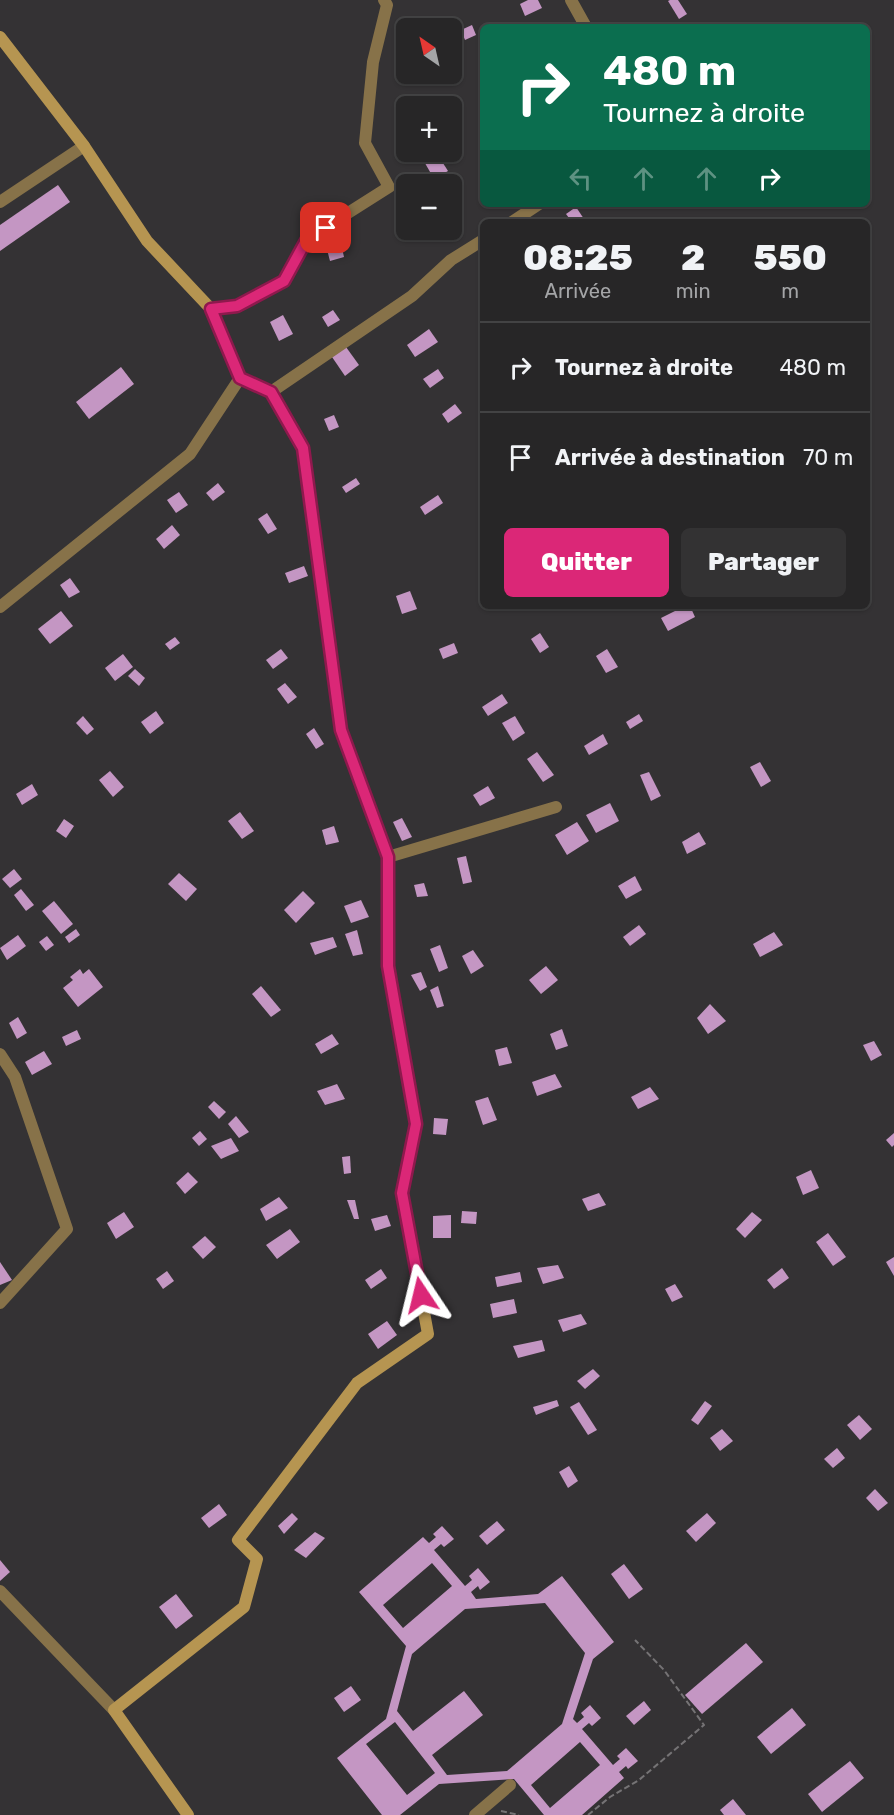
<!DOCTYPE html>
<html lang="fr">
<meta charset="utf-8">
<style>
:root{--surface:#272627;--page:#333233;--text:#f1f3f6;--muted:#a4a5a7;--line:#434344;--accent:#db2777}
body{margin:0;font-family:Rubik,sans-serif;background:var(--page);color:var(--text);height:100vh;display:flex;flex-direction:column;font-size:22px;white-space:nowrap}
*{box-sizing:border-box;margin:0}
p{font-size:20px;color:var(--muted)}
.icon{flex:none;width:33px;height:33px;fill:none;stroke:currentColor;stroke-width:2;stroke-linecap:round;stroke-linejoin:round}
.map{position:relative;flex:1;overflow:hidden}
.details{position:absolute;left:480px;top:219px;width:390px;height:390px;display:flex;flex-direction:column;background:var(--surface);border-radius:9px;box-shadow:0 2px 4px #0004,0 0 0 2px var(--line)}
.details>*{flex:none}
.top-card{position:absolute;left:480px;top:24px;width:390px;height:183px;border-radius:9px;box-shadow:0 2px 4px #0004,0 0 0 2px var(--line);background:#0b6e4f;color:#fff;overflow:hidden}
.needle{width:39px;rotate:326deg}
.fabs{position:absolute;left:396px;top:18px;display:grid;gap:12px}
.fabs a{display:grid;place-items:center;width:66px;height:66px;border-radius:9px;background:var(--surface);box-shadow:0 2px 4px #0004,0 0 0 2px var(--line);font-size:30px}
.pin{position:absolute;display:grid;place-items:center;width:51px;height:51px;color:#fff;margin:-26px;border-radius:12px;box-shadow:0 3px 9px #0006}
.me{position:absolute;width:66px;margin:-33px;rotate:350deg;stroke-linejoin:round;filter:drop-shadow(0 0 4px #0008)}
.turn{display:flex;align-items:center;gap:21px;height:126px;padding:0 24px;font-size:27px}
.turn .icon{width:78px;height:78px;stroke-width:2.5}
.turn b{display:block;font-size:42px;line-height:51px}
.lanes{display:flex;align-items:center;height:57px;padding:0 24px;background:#0003;justify-content:center;gap:30px;direction:ltr}
.lanes .off{opacity:.35}
.eta{display:flex;justify-content:space-evenly;align-items:center;height:102px;text-align:center}
.eta b{font-size:36px;font-weight:800;line-height:42px}
.action{display:flex;gap:12px;margin-top:auto;padding:12px 24px}
.action a{flex:1;height:69px;border-radius:9px;background:var(--accent);color:#fff;font-size:24px;font-weight:800;line-height:69px;text-align:center}
.action a+a{background:var(--page);color:var(--text)}
ul{padding:0;list-style:none}
li{display:flex;align-items:center;gap:18px;height:90px;padding:0 24px;border-top:2px solid var(--line)}
li div{flex:1}
li b{display:block;font-size:22px}
li em{font-style:normal}
.map>svg:first-child{display:block}
</style>
<div class="map">
<svg width="894" height="1815" viewBox="0 0 894 1815">
<rect width="100%" height="100%" fill="#343234"/>
<g fill="#c496c3" fill-rule="evenodd">
<polygon points="528,0 538,0 542,8 525,16 520,4"/>
<polygon points="670,0 678,0 687,14 679,19 668,1"/>
<polygon points="472,25 476,35 465,40 461,30"/>
<polygon points="429,152 436,152 448,171 434,179 421,156"/>
<polygon points="58,185 70,202 0,251 0,225"/>
<polygon points="576,207 586,222 572,222 566,214"/>
<polygon points="339,235 344,257 330,261 324,238"/>
<polygon points="333,310 340,320 328,327 322,317"/>
<polygon points="283,315 293,334 279,341 270,322"/>
<polygon points="429,329 438,342 415,357 407,345"/>
<polygon points="346,347 359,365 345,376 332,357"/>
<polygon points="121,367 134,384 89,419 76,402"/>
<polygon points="438,369 444,378 430,388 423,379"/>
<polygon points="455,404 462,413 448,423 442,414"/>
<polygon points="334,415 339,427 329,431 324,419"/>
<polygon points="356,478 360,484 346,493 342,487"/>
<polygon points="218,483 225,492 213,501 206,493"/>
<polygon points="179,492 188,505 176,513 167,500"/>
<polygon points="438,495 443,503 425,515 420,507"/>
<polygon points="267,513 277,529 268,534 258,519"/>
<polygon points="172,525 180,535 164,549 156,539"/>
<polygon points="304,566 308,576 289,583 285,573"/>
<polygon points="70,578 80,592 69,598 60,585"/>
<polygon points="410,591 417,609 402,614 396,596"/>
<polygon points="685,606 690,606 695,617 668,631 661,618"/>
<polygon points="61,611 73,626 50,644 38,629"/>
<polygon points="540,633 549,647 540,653 531,639"/>
<polygon points="175,637 180,643 170,650 165,644"/>
<polygon points="454,643 458,653 443,659 439,649"/>
<polygon points="281,649 288,658 273,669 266,660"/>
<polygon points="607,649 618,667 606,673 596,656"/>
<polygon points="123,654 133,667 115,681 105,668"/>
<polygon points="135,669 145,678 139,686 128,676"/>
<polygon points="285,683 297,697 288,704 277,689"/>
<polygon points="502,694 508,703 488,716 482,707"/>
<polygon points="156,711 164,723 150,734 141,722"/>
<polygon points="639,714 643,721 630,729 626,722"/>
<polygon points="83,716 94,729 87,735 76,723"/>
<polygon points="515,716 525,733 513,741 502,723"/>
<polygon points="314,728 324,744 316,749 306,734"/>
<polygon points="603,734 608,744 589,755 584,746"/>
<polygon points="537,752 554,775 543,782 527,759"/>
<polygon points="760,762 771,781 761,787 750,767"/>
<polygon points="110,771 124,787 113,797 99,780"/>
<polygon points="649,772 661,796 651,801 640,775"/>
<polygon points="32,784 38,795 22,805 16,794"/>
<polygon points="488,786 495,798 480,806 473,795"/>
<polygon points="610,803 619,821 596,833 586,815"/>
<polygon points="240,812 254,831 242,839 228,821"/>
<polygon points="402,818 412,837 402,841 393,822"/>
<polygon points="64,819 74,826 66,838 56,831"/>
<polygon points="577,822 589,841 567,855 555,835"/>
<polygon points="334,826 339,842 326,845 322,830"/>
<polygon points="699,832 706,844 687,854 682,842"/>
<polygon points="466,856 472,882 463,884 457,858"/>
<polygon points="14,869 22,879 10,888 2,879"/>
<polygon points="179,873 197,889 186,901 168,884"/>
<polygon points="635,876 642,890 626,899 618,886"/>
<polygon points="424,883 428,896 417,897 414,885"/>
<polygon points="21,889 34,905 26,911 14,895"/>
<polygon points="303,891 315,903 296,923 284,910"/>
<polygon points="361,900 369,917 351,923 344,906"/>
<polygon points="54,901 73,924 61,934 42,911"/>
<polygon points="639,925 646,934 630,946 623,937"/>
<polygon points="76,929 80,935 69,943 65,937"/>
<polygon points="357,930 363,954 353,956 345,934"/>
<polygon points="774,932 783,945 760,957 753,944"/>
<polygon points="18,935 26,946 7,960 0,948"/>
<polygon points="47,936 54,945 46,951 39,942"/>
<polygon points="333,937 337,947 315,955 310,943"/>
<polygon points="440,945 448,968 439,972 430,949"/>
<polygon points="473,950 484,966 471,974 462,956"/>
<polygon points="546,966 558,980 541,994 529,980"/>
<polygon points="80,969 83,974 89,969 103,987 78,1007 63,988 73,980 70,977"/>
<polygon points="421,972 427,987 420,991 411,975"/>
<polygon points="261,986 281,1010 271,1017 252,994"/>
<polygon points="438,986 444,1006 437,1008 430,990"/>
<polygon points="710,1004 726,1021 708,1034 697,1018"/>
<polygon points="18,1017 27,1033 17,1039 9,1023"/>
<polygon points="562,1029 568,1046 556,1050 550,1034"/>
<polygon points="77,1030 81,1039 66,1046 62,1037"/>
<polygon points="332,1034 339,1044 321,1054 315,1044"/>
<polygon points="874,1041 882,1055 871,1061 863,1045"/>
<polygon points="507,1047 512,1063 499,1066 495,1050"/>
<polygon points="44,1051 52,1064 32,1075 25,1062"/>
<polygon points="555,1074 562,1087 537,1096 532,1082"/>
<polygon points="337,1084 345,1099 325,1105 317,1091"/>
<polygon points="650,1087 659,1099 638,1109 631,1097"/>
<polygon points="488,1097 497,1120 483,1125 475,1101"/>
<polygon points="214,1101 226,1112 219,1119 208,1107"/>
<polygon points="236,1116 249,1132 239,1138 228,1124"/>
<polygon points="434,1118 448,1119 446,1135 433,1134"/>
<polygon points="200,1131 207,1139 199,1146 192,1138"/>
<polygon points="894,1133 894,1145 892,1147 886,1140"/>
<polygon points="231,1138 239,1151 221,1159 211,1146"/>
<polygon points="350,1156 351,1173 344,1174 342,1157"/>
<polygon points="811,1170 819,1188 803,1195 796,1177"/>
<polygon points="188,1172 198,1182 185,1194 176,1183"/>
<polygon points="599,1193 606,1205 588,1211 582,1199"/>
<polygon points="279,1197 288,1208 266,1221 260,1209"/>
<polygon points="347,1200 355,1200 359,1219 354,1219"/>
<polygon points="462,1211 477,1212 476,1224 461,1223"/>
<polygon points="124,1212 134,1227 116,1239 107,1223"/>
<polygon points="752,1212 762,1220 745,1238 736,1229"/>
<polygon points="387,1215 391,1226 375,1231 371,1219"/>
<polygon points="451,1215 451,1238 433,1238 433,1216"/>
<polygon points="290,1229 300,1242 277,1259 266,1245"/>
<polygon points="828,1233 846,1257 833,1266 816,1242"/>
<polygon points="205,1236 216,1247 203,1259 192,1247"/>
<polygon points="894,1257 894,1276 886,1262"/>
<polygon points="0,1262 12,1280 0,1285"/>
<polygon points="558,1265 564,1278 543,1284 537,1268"/>
<polygon points="782,1268 789,1278 774,1289 767,1280"/>
<polygon points="381,1269 387,1278 371,1289 365,1280"/>
<polygon points="167,1271 174,1281 163,1289 156,1279"/>
<polygon points="520,1272 522,1282 497,1287 495,1277"/>
<polygon points="675,1284 683,1297 672,1302 665,1289"/>
<polygon points="514,1299 517,1313 493,1318 490,1304"/>
<polygon points="581,1314 587,1324 563,1332 558,1320"/>
<polygon points="387,1321 397,1335 378,1349 368,1334"/>
<polygon points="542,1340 545,1351 518,1358 513,1346"/>
<polygon points="593,1369 600,1376 585,1389 577,1381"/>
<polygon points="557,1400 559,1406 536,1415 533,1407"/>
<polygon points="705,1401 712,1406 698,1425 691,1420"/>
<polygon points="579,1402 597,1430 588,1435 570,1407"/>
<polygon points="859,1415 872,1429 860,1440 847,1425"/>
<polygon points="722,1429 733,1441 720,1451 710,1438"/>
<polygon points="837,1448 845,1458 833,1468 824,1459"/>
<polygon points="569,1466 578,1481 568,1488 559,1472"/>
<polygon points="875,1489 888,1503 878,1511 866,1498"/>
<polygon points="219,1504 227,1515 209,1528 201,1518"/>
<polygon points="292,1513 298,1519 284,1534 278,1526"/>
<polygon points="707,1513 716,1523 696,1542 686,1531"/>
<polygon points="497,1521 505,1530 487,1545 479,1536"/>
<path d="M442,1526L454,1539L444,1547L441,1544L434,1550L465,1586L472,1580L469,1576L478,1568L490,1582L480,1590L478,1586L471,1592L476,1599L538,1594L562,1576L614,1642L593,1659L573,1719L577,1723L584,1717L581,1713L590,1705L601,1718L592,1726L589,1723L582,1729L613,1765L620,1759L617,1756L626,1748L638,1761L628,1769L626,1766L619,1772L624,1778L582,1815H544L514,1779L439,1784L400,1815H382L337,1758L386,1719L406,1646L359,1592L423,1537L429,1543L436,1537L433,1534ZM432,1563L452,1586L403,1628L383,1605ZM545,1603L585,1653L562,1724L507,1771L447,1775L432,1755L483,1715L464,1691L413,1731L397,1711L412,1654L465,1609ZM395,1722L435,1773L407,1795L366,1744ZM580,1742L600,1765L550,1808L531,1785Z"/>
<polygon points="315,1532 325,1538 306,1558 294,1550"/>
<polygon points="0,1560 10,1572 0,1581"/>
<polygon points="624,1564 643,1589 629,1599 611,1574"/>
<polygon points="176,1594 193,1616 176,1629 159,1607"/>
<polygon points="746,1643 763,1662 702,1714 685,1695"/>
<polygon points="351,1686 361,1700 344,1712 334,1698"/>
<polygon points="644,1701 651,1710 634,1725 626,1716"/>
<polygon points="792,1708 806,1725 771,1754 757,1737"/>
<polygon points="850,1761 864,1778 822,1812 808,1794"/>
<polygon points="733,1799 746,1815 724,1815 720,1810"/>
</g>
<g fill="none" stroke-linecap="round" stroke-linejoin="round">
<g stroke="#757375" stroke-width="2" stroke-dasharray="6 3" stroke-linecap="butt">
<polyline points="501,1811 519,1815"/>
<polyline points="588,1815 610,1797 639,1780 704,1725 664,1670 635,1640"/>
</g>
<g stroke="#877249" stroke-width="12">
<polyline points="571,0 586,27"/>
<polyline points="0,202 84,146"/>
<polyline points="512,222 539,204"/>
<polyline points="211,309 237,307 284,281 307,239 389,187 365,143 373,62 387,5 384,0"/>
<polyline points="271,392 412,296 451,260 483,240"/>
<polyline points="0,607 190,454 240,378"/>
<polyline points="388,857 556,807"/>
<polyline points="0,1054 15,1077 67,1229 0,1303"/>
<polyline points="0,1591 114,1710"/>
<polyline points="475,1815 510,1785"/>
</g>
<polyline stroke="#b69551" stroke-width="12" points="0,37 84,146 147,241 211,309 240,378 271,392 303,449 341,730 388,857 388,966 416,1124 402,1193 428,1334 357,1383 238,1540 257,1559 244,1607 114,1710 188,1815"/>
</g>
<g fill="none" stroke-linecap="round" stroke-linejoin="round">
<defs>
<polyline id="route" points="326,228 307,239 284,281 237,306 211,309 240,378 271,392 303,448 341,730 388,857 388,966 416,1124 402,1193 421,1295"/>
</defs>
<use href="#route" stroke="#8e194d" stroke-width="15"/>
<use href="#route" stroke="#db2777" stroke-width="10"/>
</g>
</svg>
<div class="fabs">
<a><svg class="needle" viewBox="-14 -14 28 28"><path d="M0-13l5 13h-10z" fill="#e53935"/><path d="M0 13l5-13h-10z" fill="#a4a5a7"/></svg></a>
<a>+</a>
<a>−</a>
</div>
<div class="pin" style="left:326px;top:228px;background:#d93025"><svg class="icon" aria-label="arrive" viewBox="0 0 24 24"><path d="M6 21V4h12l-3 4 3 4H6"/></svg></div>
<svg class="me" style="left:421px;top:1295px" viewBox="-20 -20 40 40"><path d="M0-17L14 15 0 8-14 15z" fill="#db2777" stroke="#fff" stroke-width="4"/></svg>
<div class="top-card">
<div class="turn"><svg class="icon" aria-label="right" viewBox="0 0 24 24"><path d="M7 20v-9h11M14 6l5 5-5 5"/></svg><div><b>480 m</b>Tournez à droite</div></div>
<div class="lanes"><svg class="icon off" aria-label="left" viewBox="0 0 24 24"><path d="M17 20v-9H6M10 6l-5 5 5 5"/></svg><svg class="icon off" aria-label="ahead" viewBox="0 0 24 24"><path d="M12 20V5M6 11l6-6 6 6"/></svg><svg class="icon off" aria-label="ahead" viewBox="0 0 24 24"><path d="M12 20V5M6 11l6-6 6 6"/></svg><svg class="icon" aria-label="right" viewBox="0 0 24 24"><path d="M7 20v-9h11M14 6l5 5-5 5"/></svg></div>
</div>
<section class="details">
<div class="eta">
<div><b>08:25</b><p>Arrivée</p></div>
<div><b>2</b><p>min</p></div>
<div><b>550</b><p>m</p></div>
</div>
<ul>
<li><svg class="icon" aria-label="right" viewBox="0 0 24 24"><path d="M7 20v-9h11M14 6l5 5-5 5"/></svg><div><b>Tournez à droite</b></div><em>480 m</em></li>
<li><svg class="icon" aria-label="arrive" viewBox="0 0 24 24"><path d="M6 21V4h12l-3 4 3 4H6"/></svg><div><b>Arrivée à destination</b></div><em>70 m</em></li>
</ul>
<div class="action"><a>Quitter</a><a>Partager</a></div>
</section>
</div>
